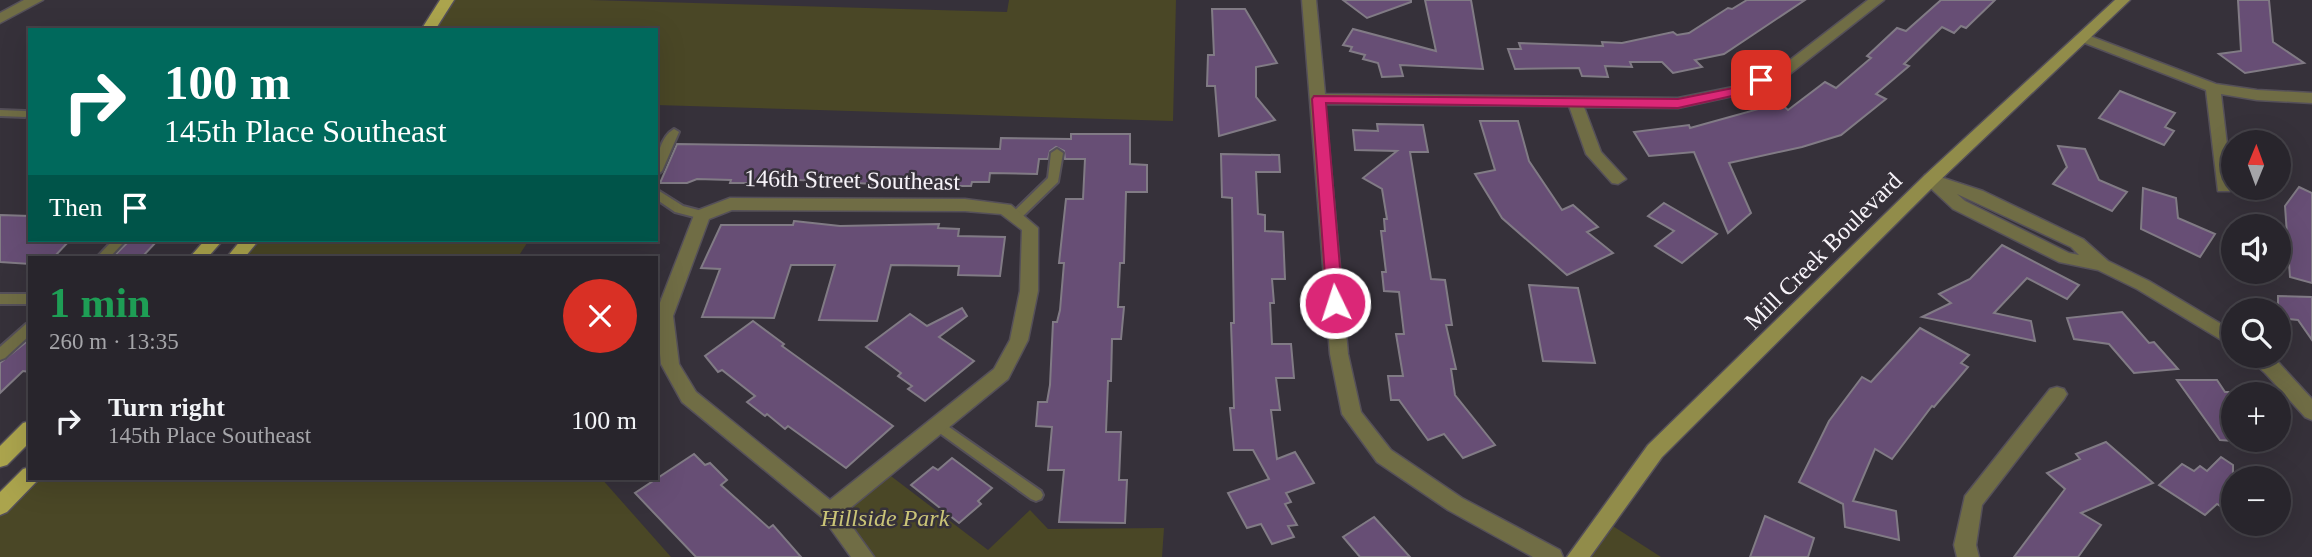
<!DOCTYPE html>
<meta charset="utf-8">
<style>
:root{--surface:#28252c;--page:#343138;--text:#f1f3f6;--muted:#a5a5a9;--line:#444248}
body{margin:0;font-family:Georgia,serif;background:var(--page);color:var(--text);height:100vh;display:flex;flex-direction:column;font-size:26px;white-space:nowrap}
*{box-sizing:border-box;margin:0}
p{font-size:23px;color:var(--muted)}
.icon{flex:none;width:38px;height:38px;fill:none;stroke:currentColor;stroke-width:2;stroke-linecap:round;stroke-linejoin:round}
.map{position:relative;flex:1;overflow:hidden}
.side{position:absolute;left:28px;top:256px;width:630px;height:224px;display:flex;flex-direction:column;background:var(--surface);border-radius:0px;box-shadow:0 7px 28px #0002,0 0 0 2px var(--line)}
.side>*{flex:none}
.top-card{position:absolute;left:28px;top:28px;width:630px;height:214px;border-radius:0px;box-shadow:0 7px 28px #0002,0 0 0 2px var(--line);background:#00695c;color:#fff;overflow:hidden}
.needle{width:46px;rotate:1deg}
.controls{position:absolute;left:2221px;top:130px;display:grid;gap:14px}
.controls a{display:grid;place-items:center;width:70px;height:70px;border-radius:50%;background:var(--surface);box-shadow:0 7px 28px #0002,0 0 0 2px var(--line);font-size:35px}
.pin{position:absolute;display:grid;place-items:center;width:60px;height:60px;color:#fff;margin:-30px;border-radius:14px;box-shadow:0 4px 10px #0006}
.me{position:absolute;width:77px;margin:-38px;rotate:356deg;stroke-linejoin:round;filter:drop-shadow(0 0 5px #0008)}
.turn{display:flex;align-items:center;gap:24px;height:147px;padding:0 21px;font-size:32px}
.turn .icon{width:91px;height:91px;stroke-width:2.5}
.turn b{display:block;font-size:49px;line-height:60px}
.then{display:flex;align-items:center;height:66px;padding:0 21px;background:#0003;gap:14px;font-size:26px}
.round{display:grid;place-items:center;flex:none;width:74px;height:74px;border-radius:37px;background:var(--page)}
.summary{display:flex;align-items:center;justify-content:space-between;height:119px;padding:0 21px}
h1{font-size:42px;font-weight:700;line-height:52px;color:#1e9e55}
ul{padding:0;list-style:none}
li{display:flex;align-items:center;gap:21px;height:91px;padding:0 21px}
li div{flex:1}
li b{display:block;font-size:26px}
li em{font-style:normal}
.map>svg:first-child{display:block}
</style>
<div class="map">
<svg width="2312" height="557" viewBox="0 0 2312 557">
<rect width="100%" height="100%" fill="#36313a"/>
<g fill="#4a4726">
<polygon points="447,0 590,0 1007,12 1009,0 1176,0 1173,121 656,105 656,30 421,30"/>
<polygon points="251,240 529,240 518,257 235,257"/>
<polygon points="883,470 988,550 1030,510 1048,529 1164,528 1162,557 863,557 830,512"/>
<polygon points="30,478 601,478 671,557 0,557 0,506"/>
<polygon points="1605,521 1661,557 1578,557"/>
</g>
<g fill="#674e75" stroke="#817b85" stroke-width="2">
<polygon points="1343,0 1411,0 1411,2 1367,18"/>
<polygon points="1425,0 1471,0 1483,69 1400,65 1403,76 1382,77 1378,63 1363,59 1365,55 1350,51 1352,47 1343,45 1353,29 1436,51"/>
<polygon points="1747,0 1805,0 1724,54 1695,60 1702,67 1673,73 1662,62 1630,62 1632,67 1605,66 1608,77 1582,76 1579,68 1515,69 1508,49 1521,49 1519,43 1603,46 1602,42 1622,43 1673,32 1677,35 1689,33 1728,8 1732,9"/>
<polygon points="1941,0 1995,0 1966,28 1961,26 1954,33 1942,27 1904,64 1909,66 1876,94 1886,99 1841,135 1802,147 1729,163 1751,213 1728,233 1694,152 1649,156 1634,132 1689,125 1690,128 1780,103 1788,110 1825,82 1836,88 1871,58 1867,56 1897,28 1906,31"/>
<polygon points="2238,0 2269,0 2273,42 2304,63 2245,73 2219,54 2241,51"/>
<polygon points="1212,9 1245,9 1277,63 1256,67 1256,97 1275,120 1219,136 1215,86 1207,86 1208,55 1214,55"/>
<polygon points="2120,91 2175,113 2165,127 2174,131 2164,145 2099,118"/>
<polygon points="1480,121 1518,121 1529,161 1562,210 1573,205 1598,227 1587,232 1613,253 1567,275 1502,218 1475,174 1495,170"/>
<polygon points="1377,124 1423,125 1428,152 1410,152 1431,279 1445,280 1452,325 1446,325 1456,369 1451,369 1455,395 1495,445 1463,458 1444,434 1428,440 1399,400 1391,400 1388,376 1403,376 1396,334 1404,334 1399,292 1384,291 1382,272 1386,272 1381,231 1385,231 1384,219 1387,219 1382,189 1363,178 1397,151 1355,150 1353,130 1378,131"/>
<polygon points="1071,134 1130,134 1130,164 1147,165 1147,192 1126,192 1124,263 1120,263 1118,307 1124,307 1121,339 1112,339 1111,381 1108,381 1106,432 1121,432 1119,480 1127,480 1125,523 1059,522 1064,470 1048,470 1052,427 1036,426 1038,402 1047,402 1050,385 1053,322 1057,322 1060,310 1064,263 1059,263 1066,199 1083,199 1085,159 1065,159 1064,151 1056,147 1050,151 1048,159 1039,159 1037,174 990,173 989,182 972,182 971,186 946,186 946,183 922,183 921,180 875,180 874,184 780,179 779,183 730,183 731,180 697,179 687,183 660,183 677,144 1000,149 1001,138 1071,139"/>
<polygon points="2058,146 2085,149 2099,180 2127,192 2112,211 2053,184 2067,167"/>
<polygon points="1221,154 1279,155 1280,172 1256,172 1258,214 1265,215 1265,231 1283,232 1285,279 1272,279 1274,303 1270,303 1272,344 1291,344 1294,378 1276,378 1280,410 1271,410 1277,459 1295,452 1314,483 1286,493 1291,502 1285,504 1297,525 1288,526 1294,537 1272,544 1261,524 1247,528 1228,493 1269,479 1253,450 1234,450 1230,408 1234,408 1231,323 1234,323 1232,198 1222,197"/>
<polygon points="2299,187 2312,193 2312,283 2290,277 2285,206"/>
<polygon points="2143,188 2176,198 2178,218 2215,234 2200,257 2141,229"/>
<polygon points="1664,203 1717,234 1682,263 1655,246 1674,231 1648,216"/>
<polygon points="0,215 30,216 30,240 70,240 54,257 30,257 30,264 0,262"/>
<polygon points="794,221 840,226 939,224 938,228 959,229 958,236 1005,237 1000,276 958,275 959,266 891,265 877,321 819,320 835,265 791,265 774,318 702,317 720,269 701,268 721,225 793,225"/>
<polygon points="130,240 158,240 142,257 113,257"/>
<polygon points="2002,245 2079,285 2067,299 2027,278 1994,313 2031,321 2035,341 1922,317 1951,303 1939,294 1970,279"/>
<polygon points="1529,285 1578,288 1595,363 1543,361"/>
<polygon points="2278,296 2312,297 2312,340 2298,320 2278,318"/>
<polygon points="962,308 967,316 939,337 974,361 925,401 908,389 912,386 898,376 901,373 866,347 910,314 927,326"/>
<polygon points="2122,312 2149,343 2154,342 2178,369 2134,373 2109,344 2074,339 2067,318"/>
<polygon points="753,321 784,344 782,346 893,426 846,468 788,426 785,429 767,414 765,416 747,402 755,396 722,370 718,372 705,356"/>
<polygon points="1920,328 1969,355 1961,363 1968,367 1934,407 1932,406 1892,459 1875,449 1853,501 1896,511 1899,540 1845,527 1843,504 1799,482 1829,421 1862,377 1871,382"/>
<polygon points="30,339 30,372 23,371 0,393 0,363"/>
<polygon points="2177,380 2217,380 2225,392 2233,392 2233,441 2220,440"/>
<polygon points="2106,442 2153,483 2081,513 2101,525 2078,557 2014,557 2065,489 2047,473 2080,459 2076,454"/>
<polygon points="694,454 705,465 710,463 727,480 721,485 769,528 773,525 801,557 696,557 635,493"/>
<polygon points="2221,457 2233,465 2233,514 2217,504 2205,515 2159,485 2182,464 2194,471 2200,466 2207,471"/>
<polygon points="952,458 992,488 978,501 981,504 959,523 911,485 933,467 938,470"/>
<polygon points="1765,516 1814,538 1808,557 1750,557"/>
<polygon points="1374,517 1410,557 1360,557 1343,537"/>
</g>
<g fill="none" stroke-linecap="round" stroke-linejoin="round">
<defs>
<g id="lane">
<polygon points="0,110 25,111 29,112 30,115 25,117 0,116"/>
<path d="M674,129L679,132L662,171L656,175C656,159 660,137 674,129Z"/>
<polygon points="1057,149 1063,153 1058,182 1019,220 1011,220 1009,217 1011,214 1048,178 1051,153"/>
<polygon points="656,189 683,206 706,212 708,215 702,219 675,212 656,199"/>
<polygon points="113,240 123,240 124,242 110,257 97,257"/>
<rect x="0" y="294" width="30" height="10"/>
<polygon points="30,322 30,335 5,358 0,360 0,347 26,324"/>
<polygon points="939,420 1041,491 1043,495 1041,499 1036,501 1031,499 934,429 932,425 934,421"/>
</g>
<g id="street">
<polygon points="24,0 43,0 0,23 0,13"/>
<polygon points="1302,0 1316,0 1325,94 1678,98 1733,87 1781,67 1868,0 1884,0 1791,73 1742,94 1678,108 1584,107 1601,152 1626,179 1618,184 1612,183 1586,154 1569,106 1325,104 1348,354 1361,412 1391,450 1462,498 1560,550 1563,557 1533,557 1448,510 1377,462 1342,414 1330,354"/>
<polygon points="2082,33 2216,84 2257,90 2312,93 2312,103 2257,100 2221,94 2232,187 2230,191 2218,191 2206,90 2077,40 2075,37"/>
<path d="M1931,174L1983,191L2083,239L2108,261L2149,281L2233,331V347L2137,289L2098,270L2059,262L1953,209L1925,183L1923,179L1925,175ZM1957,194L2071,247L2079,255L2069,253L1965,201Z"/>
<path d="M730,198L965,199L1011,205L1038,228V291L1028,340L1008,379L843,514L874,557H851L823,518L682,402L661,364L656,313L694,215L696,211ZM732,210L965,211L1001,214L1022,230L1020,291L1010,340L994,369L830,500L696,392L679,364L673,316L709,219Z"/>
<polygon points="2245,355 2268,355 2279,363 2312,399 2312,420 2305,417 2265,373"/>
<polygon points="2057,387 2064,389 2067,394 2064,399 1982,505 1976,545 1979,557 1957,557 1954,545 1965,496 2050,389"/>
</g>
<polygon id="secondary" points="2115,0 2130,0 1937,183 1662,457 1590,557 1567,557 1648,445 1925,175"/>
<g id="primary">
<polygon points="440,0 454,0 435,30 421,30"/>
<polygon points="205,240 223,240 208,257 190,257"/>
<polygon points="241,240 259,240 245,257 227,257"/>
<polygon points="30,421 30,442 7,465 0,467 0,446 23,423"/>
<polygon points="30,467 30,478 39,478 37,481 7,512 0,515 0,492 23,469"/>
</g>
</defs>
<use href="#lane" stroke="#555059" stroke-width="4"/>
<use href="#street" stroke="#555059" stroke-width="3"/>
<use href="#secondary" stroke="#555059" stroke-width="3"/>
<use href="#primary" stroke="#555059" stroke-width="3"/>
<use href="#lane" fill="#706d45" fill-rule="evenodd"/>
<use href="#street" fill="#706d45" fill-rule="evenodd"/>
<use href="#secondary" fill="#918c4a" fill-rule="evenodd"/>
<use href="#primary" fill="#aba44d" fill-rule="evenodd"/>
</g>
<polygon fill="#db2777" stroke="#8e194d" stroke-width="2" points="1761,76 1766,78 1766,83 1741,94 1678,108 1326,103 1343,303 1335,309 1327,303 1312,99 1314,96 1678,99 1733,88"/>
<g text-anchor="middle" stroke-width="5" stroke-linejoin="round" paint-order="stroke">
<g font-size="24" fill="#f7f3f9" stroke="#36313a">
<text transform="translate(852 180) rotate(1)" y="8">146th Street Southeast</text>
<text transform="translate(1823 251) rotate(-45)" y="8">Mill Creek Boulevard</text>
</g>
<g font-size="24" font-style="italic" fill="#cac477" stroke="#36313a">
<text x="885" y="526">Hillside Park</text>
</g>
</g>
</svg>
<div class="controls">
<a><svg class="needle" viewBox="-14 -14 28 28"><path d="M0-13l5 13h-10z" fill="#e53935"/><path d="M0 13l5-13h-10z" fill="#a5a5a9"/></svg></a>
<a><svg class="icon" aria-label="sound" viewBox="0 0 24 24"><path d="M4 9h4l5-4v14l-5-4H4zM17 9q2 3 0 6"/></svg></a>
<a><svg class="icon" aria-label="search" viewBox="0 0 24 24"><circle cx="10" cy="10" r="6"/><path d="M15 15l6 6"/></svg></a>
<a>+</a>
<a>−</a>
</div>
<div class="pin" style="left:1761px;top:80px;background:#d93025"><svg class="icon" aria-label="arrive" viewBox="0 0 24 24"><path d="M6 21V4h12l-3 4 3 4H6"/></svg></div>
<svg class="me" style="left:1335px;top:303px" viewBox="-20 -20 40 40"><circle r="17" fill="#db2777" stroke="#fff" stroke-width="3"/><path d="M0-11L8 9 0 5-8 9z" fill="#fff"/></svg>
<div class="top-card">
<div class="turn"><svg class="icon" aria-label="right" viewBox="0 0 24 24"><path d="M7 20v-9h11M14 6l5 5-5 5"/></svg><div><b>100 m</b>145th Place Southeast</div></div>
<div class="then">Then<svg class="icon" aria-label="arrive" viewBox="0 0 24 24"><path d="M6 21V4h12l-3 4 3 4H6"/></svg></div>
</div>
<section class="side">
<div class="summary"><div><h1>1 min</h1><p>260 m · 13:35</p></div><a class="round" style="background:#d93025;color:#fff"><svg class="icon" aria-label="close" viewBox="0 0 24 24"><path d="M6 6l12 12M18 6L6 18"/></svg></a></div>
<ul>
<li><svg class="icon" aria-label="right" viewBox="0 0 24 24"><path d="M7 20v-9h11M14 6l5 5-5 5"/></svg><div><b>Turn right</b><p>145th Place Southeast</p></div><em>100 m</em></li>
</ul>
</section>
</div>
